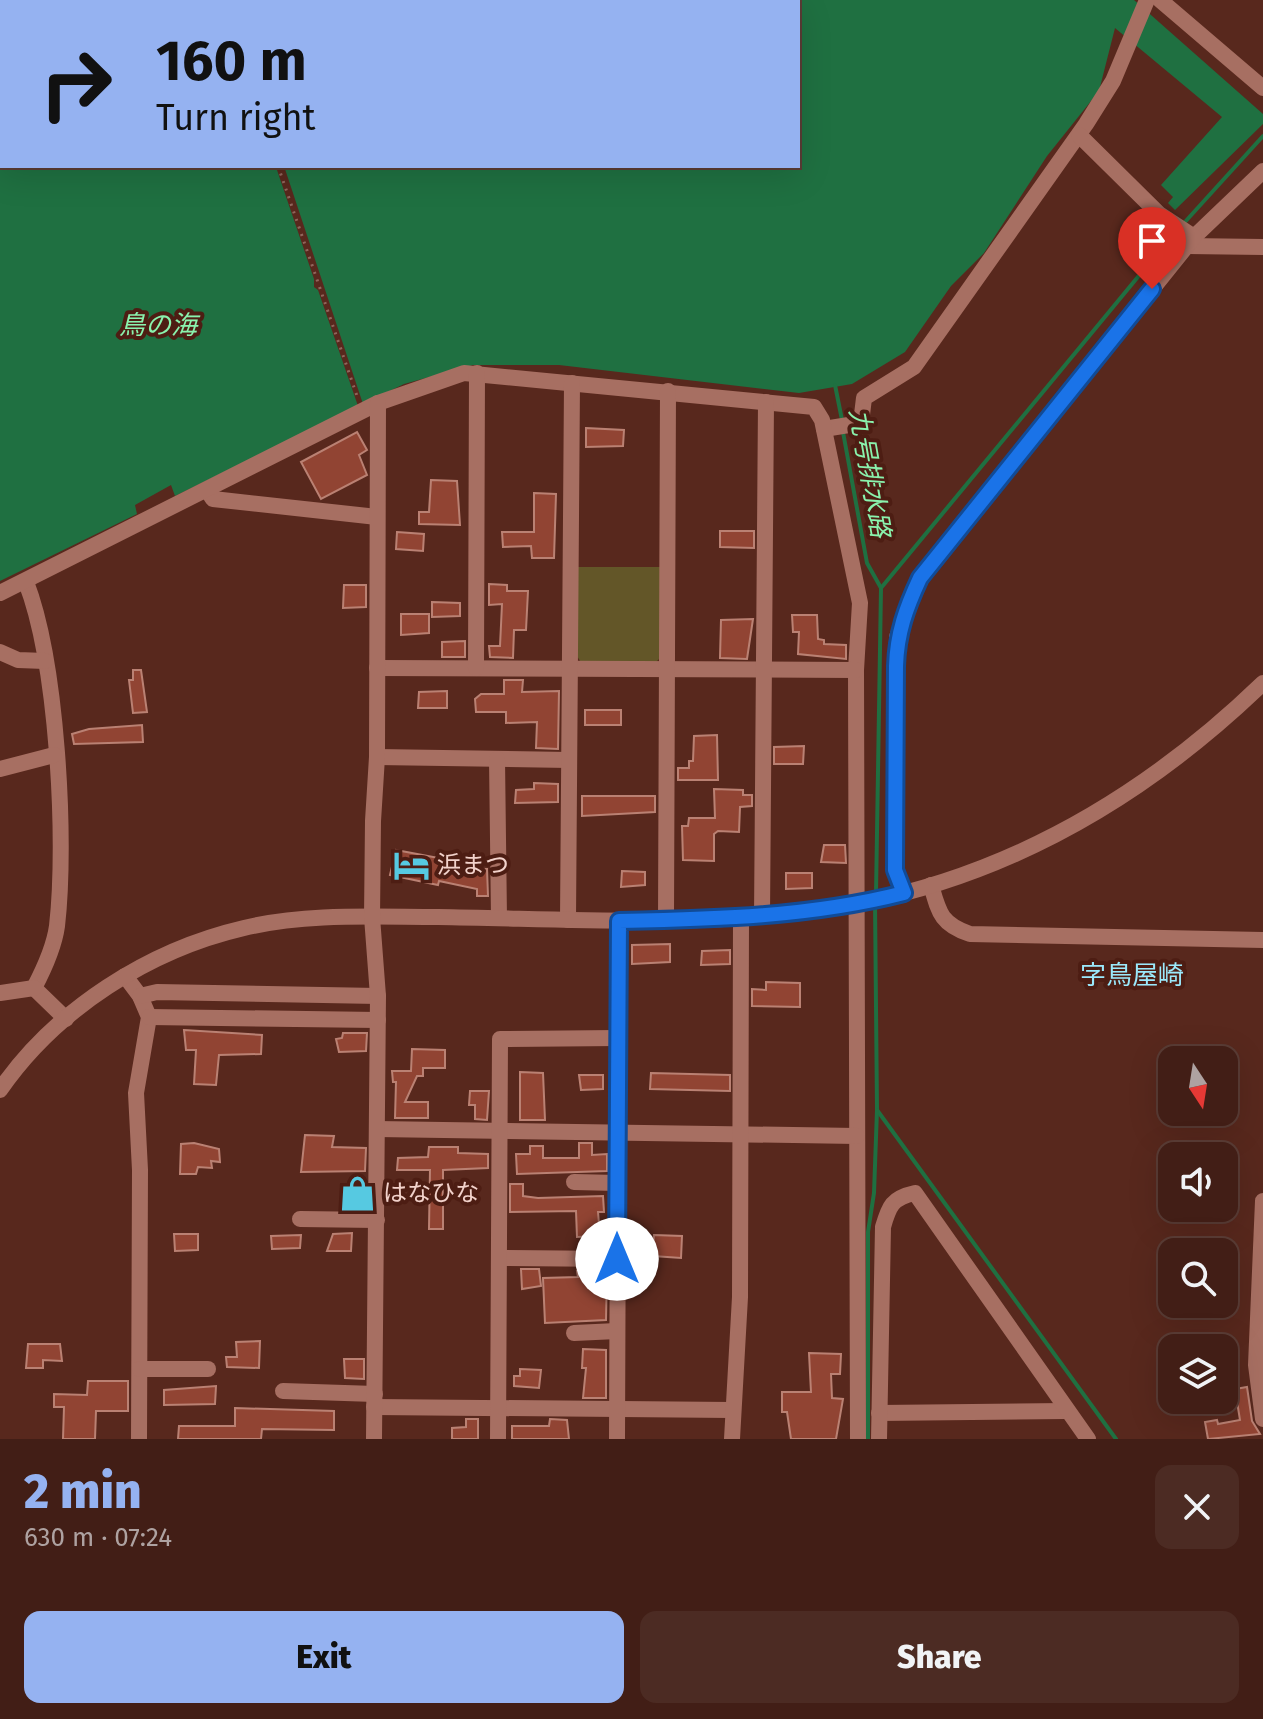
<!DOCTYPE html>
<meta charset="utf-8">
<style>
:root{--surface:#421e16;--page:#4c2b23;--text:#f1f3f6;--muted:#aea2a1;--line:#5a3c35;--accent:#95b2f1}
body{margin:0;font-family:"Fira Sans","Noto Sans JP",sans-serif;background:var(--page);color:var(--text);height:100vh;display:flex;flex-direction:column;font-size:30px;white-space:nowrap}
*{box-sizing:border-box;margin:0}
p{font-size:26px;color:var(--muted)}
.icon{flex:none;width:44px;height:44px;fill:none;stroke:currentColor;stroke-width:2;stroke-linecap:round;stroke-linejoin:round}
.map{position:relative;height:1439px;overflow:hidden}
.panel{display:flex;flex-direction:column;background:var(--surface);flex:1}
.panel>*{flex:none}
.top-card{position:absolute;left:0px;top:0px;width:800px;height:168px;box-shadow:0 8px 32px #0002,0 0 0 2px var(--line);background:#95b2f1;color:#111;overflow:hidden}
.needle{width:52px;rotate:168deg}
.fabs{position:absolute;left:1158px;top:1046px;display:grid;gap:16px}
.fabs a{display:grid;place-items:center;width:80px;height:80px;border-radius:16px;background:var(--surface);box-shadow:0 8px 32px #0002,0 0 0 2px var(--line);font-size:40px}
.pin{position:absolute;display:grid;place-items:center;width:68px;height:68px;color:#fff;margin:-82px -34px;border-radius:50% 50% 50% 0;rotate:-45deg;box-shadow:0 0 8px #0007}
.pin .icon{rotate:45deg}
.me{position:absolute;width:88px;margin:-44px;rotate:0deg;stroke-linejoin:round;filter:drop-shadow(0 0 6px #0008)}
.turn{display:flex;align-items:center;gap:28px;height:168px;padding:0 24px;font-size:36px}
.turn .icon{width:104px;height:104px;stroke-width:2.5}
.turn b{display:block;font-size:56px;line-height:68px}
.round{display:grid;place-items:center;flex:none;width:84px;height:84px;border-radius:16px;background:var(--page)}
.summary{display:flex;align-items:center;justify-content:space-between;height:136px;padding:0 24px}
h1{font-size:48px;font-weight:800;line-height:60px;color:var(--accent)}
.cta{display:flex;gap:16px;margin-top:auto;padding:16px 24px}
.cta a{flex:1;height:92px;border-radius:16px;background:var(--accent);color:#111;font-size:32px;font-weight:800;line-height:92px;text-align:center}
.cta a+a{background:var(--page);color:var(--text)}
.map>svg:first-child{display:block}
</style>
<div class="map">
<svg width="1263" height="1439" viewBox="0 0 1263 1439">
<rect width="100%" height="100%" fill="#58281d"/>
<polygon fill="#635628" points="578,567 661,567 660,658 655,663 582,664 577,656"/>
<path fill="#1f7041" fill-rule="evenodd" d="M0,0H1134L1263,114V124L1175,210L1168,203L1173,197L1161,185L1222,117L1115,28L1099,91L1047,156L984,253L951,286L905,352L852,384L799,393L559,365H473L404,384L175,496L171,485L135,505L137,514L0,581ZM2,2H798V166H2Z"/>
<polygon fill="#58281d" points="273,166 284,166 363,404 358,406 318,290 314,287 314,279 277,170"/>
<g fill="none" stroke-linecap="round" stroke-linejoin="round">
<g stroke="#1f7041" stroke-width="4">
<polyline points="1184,223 1263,136"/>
<polyline points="835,385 842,420"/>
<polyline points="843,432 867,563 881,588 876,894"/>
<polyline points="881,588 1175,232"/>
<polyline points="875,902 877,1110 1116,1439"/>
<polyline points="868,1439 868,1232 874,1193 877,1110"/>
</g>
</g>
<g fill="#914433" stroke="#ba8173" stroke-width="2">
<polygon points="586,428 624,430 623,446 586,447"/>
<polygon points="357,432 367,450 359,455 367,475 321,499 301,462"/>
<polygon points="431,480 457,481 460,525 419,524 419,512 429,512"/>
<polygon points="534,493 556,494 554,558 532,558 531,546 503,547 502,532 534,532"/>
<polygon points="720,531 754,531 754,548 720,547"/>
<polygon points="397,532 424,534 423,551 396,549"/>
<polygon points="489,584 507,585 507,591 528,591 526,630 514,630 513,658 490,657 489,646 500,646 502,604 489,605"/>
<polygon points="344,585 366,585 366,607 343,608"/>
<polygon points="432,602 460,603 460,616 432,617"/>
<polygon points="401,614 429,614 429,633 401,635"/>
<polygon points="792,615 817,615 818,639 824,640 824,644 846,645 846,659 798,654 799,632 793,632"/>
<polygon points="753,619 747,659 720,658 721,620"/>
<polygon points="465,641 465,657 442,657 442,642"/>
<polygon points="133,670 141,670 147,712 133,713 129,680 133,680"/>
<polygon points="504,680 523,680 522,692 559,691 558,749 536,748 537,722 506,723 506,712 476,712 475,699 481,694 504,694"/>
<polygon points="447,691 447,708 418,708 419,692"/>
<rect x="585" y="710" width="36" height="15"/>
<polygon points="142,725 143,742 74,744 72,734 89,729"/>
<polygon points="717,735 718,780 678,780 678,768 689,768 689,761 693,761 694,736"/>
<polygon points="804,746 803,764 774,764 774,747"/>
<polygon points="534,783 558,784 558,802 515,803 516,790 534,789"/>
<polygon points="714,789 743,790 743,795 752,795 752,806 740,807 739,832 718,831 714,834 714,861 683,860 682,826 688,826 689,818 715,818"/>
<polygon points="582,796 655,796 655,812 582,816"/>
<polygon points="824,845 845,845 846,863 821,862"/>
<polygon points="396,850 444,859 442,868 487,869 488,896 477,896 477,889 439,881 438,885 390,875"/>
<polygon points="622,871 645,872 645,885 621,887"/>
<polygon points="786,873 812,873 812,888 786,889"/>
<polygon points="670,944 670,962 632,964 632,945"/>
<polygon points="730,950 730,964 701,965 702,951"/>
<polygon points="766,982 800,983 800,1007 752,1006 752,989 766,990"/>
<polygon points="184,1030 262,1035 261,1054 219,1055 216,1085 194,1084 196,1050 186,1050"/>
<polygon points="343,1033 367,1033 366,1051 339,1052 336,1039 342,1038"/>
<polygon points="412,1049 445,1050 445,1068 423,1068 423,1076 417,1076 405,1102 428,1102 428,1118 395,1118 396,1082 393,1082 392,1071 411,1071"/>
<polygon points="520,1072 543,1073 545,1120 520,1120"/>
<polygon points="651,1073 730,1075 730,1091 650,1089"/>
<polygon points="579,1075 603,1075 603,1089 581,1090"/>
<polygon points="470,1091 489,1091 487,1120 475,1119 475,1105 469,1105"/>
<polygon points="305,1135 334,1136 332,1147 366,1148 365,1171 301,1172"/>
<polygon points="194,1143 219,1149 220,1162 211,1161 212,1168 198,1167 196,1174 180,1174 181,1144"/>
<polygon points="579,1143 592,1143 592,1155 607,1154 607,1171 517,1174 516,1154 530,1154 530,1146 543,1146 543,1158 579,1158"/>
<polygon points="429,1147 458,1147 458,1153 488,1154 488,1168 443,1170 443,1229 429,1229 430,1170 397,1170 398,1158 428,1157"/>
<polygon points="510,1184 523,1184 523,1196 538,1198 603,1196 604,1212 598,1212 600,1236 577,1237 576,1211 510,1212"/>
<polygon points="352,1233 351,1251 327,1251 333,1234"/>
<polygon points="174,1234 198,1234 198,1250 175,1251"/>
<polygon points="301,1235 300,1248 272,1249 271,1236"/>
<polygon points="654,1235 682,1236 681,1258 653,1256"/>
<polygon points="521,1269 539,1269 541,1286 522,1289"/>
<polygon points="577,1271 607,1271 606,1320 545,1323 543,1278 578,1277"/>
<polygon points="260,1341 259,1368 227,1367 226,1357 237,1357 236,1342"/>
<polygon points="28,1344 60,1344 62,1361 43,1360 43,1368 26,1368"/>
<polygon points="583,1349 606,1350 606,1398 583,1398 586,1368 582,1368"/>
<polygon points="809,1353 841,1354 840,1374 831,1374 832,1398 843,1399 836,1439 791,1439 787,1412 782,1412 782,1392 811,1392"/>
<polygon points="344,1359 364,1359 364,1379 345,1378"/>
<polygon points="520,1369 541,1370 539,1388 514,1386 514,1376 520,1376"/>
<polygon points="88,1381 128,1381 128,1411 96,1411 95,1439 63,1439 64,1407 54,1407 54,1394 87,1395"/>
<polygon points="216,1386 215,1404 164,1405 164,1390"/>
<polygon points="1247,1387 1252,1421 1260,1434 1208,1439 1205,1422 1217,1420 1218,1424 1240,1420 1235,1389"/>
<polygon points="235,1408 334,1411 334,1430 262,1429 261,1439 178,1439 179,1426 235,1426"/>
<polygon points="466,1419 478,1419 478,1439 452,1439 452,1428 466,1427"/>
<polygon points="550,1419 567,1420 569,1439 512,1439 512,1426 549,1426"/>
</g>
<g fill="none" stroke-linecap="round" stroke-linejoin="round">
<g stroke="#90665c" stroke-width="3" stroke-dasharray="2 6" stroke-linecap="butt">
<polyline points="220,0 221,2"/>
<polyline points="278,166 357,396"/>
</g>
<g stroke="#a76f62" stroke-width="16">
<polyline points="1160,0 1263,88"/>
<polyline points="1194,237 1263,171"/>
<polyline points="1187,246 1263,247"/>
<polyline points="824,429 861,423 864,398 914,367 1086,124 1113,81 1147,0"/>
<polyline points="207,490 213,499 377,517"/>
<path d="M26,582C57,662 67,839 57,926C54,948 44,969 34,988"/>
<polyline points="0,593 378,403 464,373 814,407 822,420 860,603 856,670 858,1439"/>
<polyline points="0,652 18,660 45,661"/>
<polyline points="377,668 856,670"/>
<polyline points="476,668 477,373"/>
<polyline points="377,757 569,760"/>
<polyline points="497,759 499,918"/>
<polyline points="0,769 54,755"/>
<path d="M931,885C939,913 941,924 970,934L1263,940"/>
<polyline points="904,893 895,870 897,637 920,578 1194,237 1159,214 1079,135"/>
<polyline points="762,917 766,402"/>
<polyline points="568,920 572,383"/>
<polyline points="666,920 668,391"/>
<polyline points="125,976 140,996 149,1017 136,1093 140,1170 139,1439"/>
<polyline points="34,988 66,1019"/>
<polyline points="0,993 34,988"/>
<polyline points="140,996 157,992 378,996"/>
<polyline points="149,1017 378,1020"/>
<path d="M0,1090C56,1009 149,950 244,928C306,913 374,917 438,917C579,919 721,930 861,903C1018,872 1149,793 1263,683"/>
<polyline points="377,1129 857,1136"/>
<polyline points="574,1182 617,1183"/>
<polyline points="1263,1201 1256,1365 1263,1419"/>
<polyline points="300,1219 377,1220"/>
<polyline points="499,1258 617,1259"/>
<polyline points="574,1333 617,1331"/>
<polyline points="140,1369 208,1369"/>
<polyline points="283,1391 375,1394"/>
<polyline points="374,1407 732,1410"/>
<polyline points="879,1413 1066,1411"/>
<polyline points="374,1439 378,996 372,917 373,821 377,757 378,403"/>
<polyline points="498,1439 500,1039 618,1038"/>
<polyline points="617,1439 619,921"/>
<polyline points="732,1439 740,1297 741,919"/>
<path d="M879,1439L883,1227C889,1206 892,1198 915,1193L1088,1439"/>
</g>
</g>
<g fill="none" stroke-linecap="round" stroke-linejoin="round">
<defs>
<path id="route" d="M617,1259L619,921C715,919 810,917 904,893L895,870L896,666C897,633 906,608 920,578L1152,289"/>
</defs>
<use href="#route" stroke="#114b97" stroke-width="20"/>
<use href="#route" stroke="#1a73e8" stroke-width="14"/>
</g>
<defs>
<symbol id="hotel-bare" viewBox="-9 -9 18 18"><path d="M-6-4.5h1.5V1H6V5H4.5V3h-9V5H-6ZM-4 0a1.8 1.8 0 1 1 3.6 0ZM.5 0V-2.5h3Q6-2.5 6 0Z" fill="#56c9e1" stroke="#4d1d13" stroke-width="2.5" paint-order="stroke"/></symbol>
<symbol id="shop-bare" viewBox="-9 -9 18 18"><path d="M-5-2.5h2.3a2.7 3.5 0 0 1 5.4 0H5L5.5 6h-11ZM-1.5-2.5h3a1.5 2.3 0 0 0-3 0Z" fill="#56c9e1" stroke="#4d1d13" stroke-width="2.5" paint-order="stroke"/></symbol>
</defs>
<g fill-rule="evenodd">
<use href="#hotel-bare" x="386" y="840" width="51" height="51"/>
<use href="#shop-bare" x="332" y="1168" width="51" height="51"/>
</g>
<g text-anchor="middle" stroke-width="8" stroke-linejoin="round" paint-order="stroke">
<g font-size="24" fill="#f2d2cb" stroke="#4d1d13" text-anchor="start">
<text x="437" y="873">浜まつ</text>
<text x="383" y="1201">はなひな</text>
</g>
<g font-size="26" font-style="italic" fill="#8af3ad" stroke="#4d1d13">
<text x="158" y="334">鳥の海</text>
<text transform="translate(870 473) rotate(80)" y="9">九号排水路</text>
</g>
<g font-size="26" fill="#9be9fb" stroke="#4d1d13">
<text x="1132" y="984">字鳥屋崎</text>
</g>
</g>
</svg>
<div class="fabs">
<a><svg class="needle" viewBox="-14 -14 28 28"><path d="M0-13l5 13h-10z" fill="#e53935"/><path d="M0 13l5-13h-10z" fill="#aea2a1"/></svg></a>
<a><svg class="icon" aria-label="sound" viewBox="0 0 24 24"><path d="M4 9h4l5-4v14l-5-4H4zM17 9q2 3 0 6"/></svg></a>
<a><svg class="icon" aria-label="search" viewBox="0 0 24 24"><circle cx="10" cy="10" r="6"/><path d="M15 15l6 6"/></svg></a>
<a><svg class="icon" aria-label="layers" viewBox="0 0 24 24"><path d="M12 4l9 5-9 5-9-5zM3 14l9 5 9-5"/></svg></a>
</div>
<div class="pin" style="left:1152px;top:289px;background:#d93025"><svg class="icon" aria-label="arrive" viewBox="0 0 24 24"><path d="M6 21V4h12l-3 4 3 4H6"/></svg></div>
<svg class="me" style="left:617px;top:1259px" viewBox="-20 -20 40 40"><circle r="19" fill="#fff"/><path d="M0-13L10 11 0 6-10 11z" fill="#1a73e8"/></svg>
<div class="top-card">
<div class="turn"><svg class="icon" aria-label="right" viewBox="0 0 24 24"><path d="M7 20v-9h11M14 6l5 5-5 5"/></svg><div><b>160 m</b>Turn right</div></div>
</div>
</div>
<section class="panel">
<div class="summary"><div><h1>2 min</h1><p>630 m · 07:24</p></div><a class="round"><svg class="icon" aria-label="close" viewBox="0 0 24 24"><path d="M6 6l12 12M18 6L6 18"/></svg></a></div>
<div class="cta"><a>Exit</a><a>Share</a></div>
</section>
